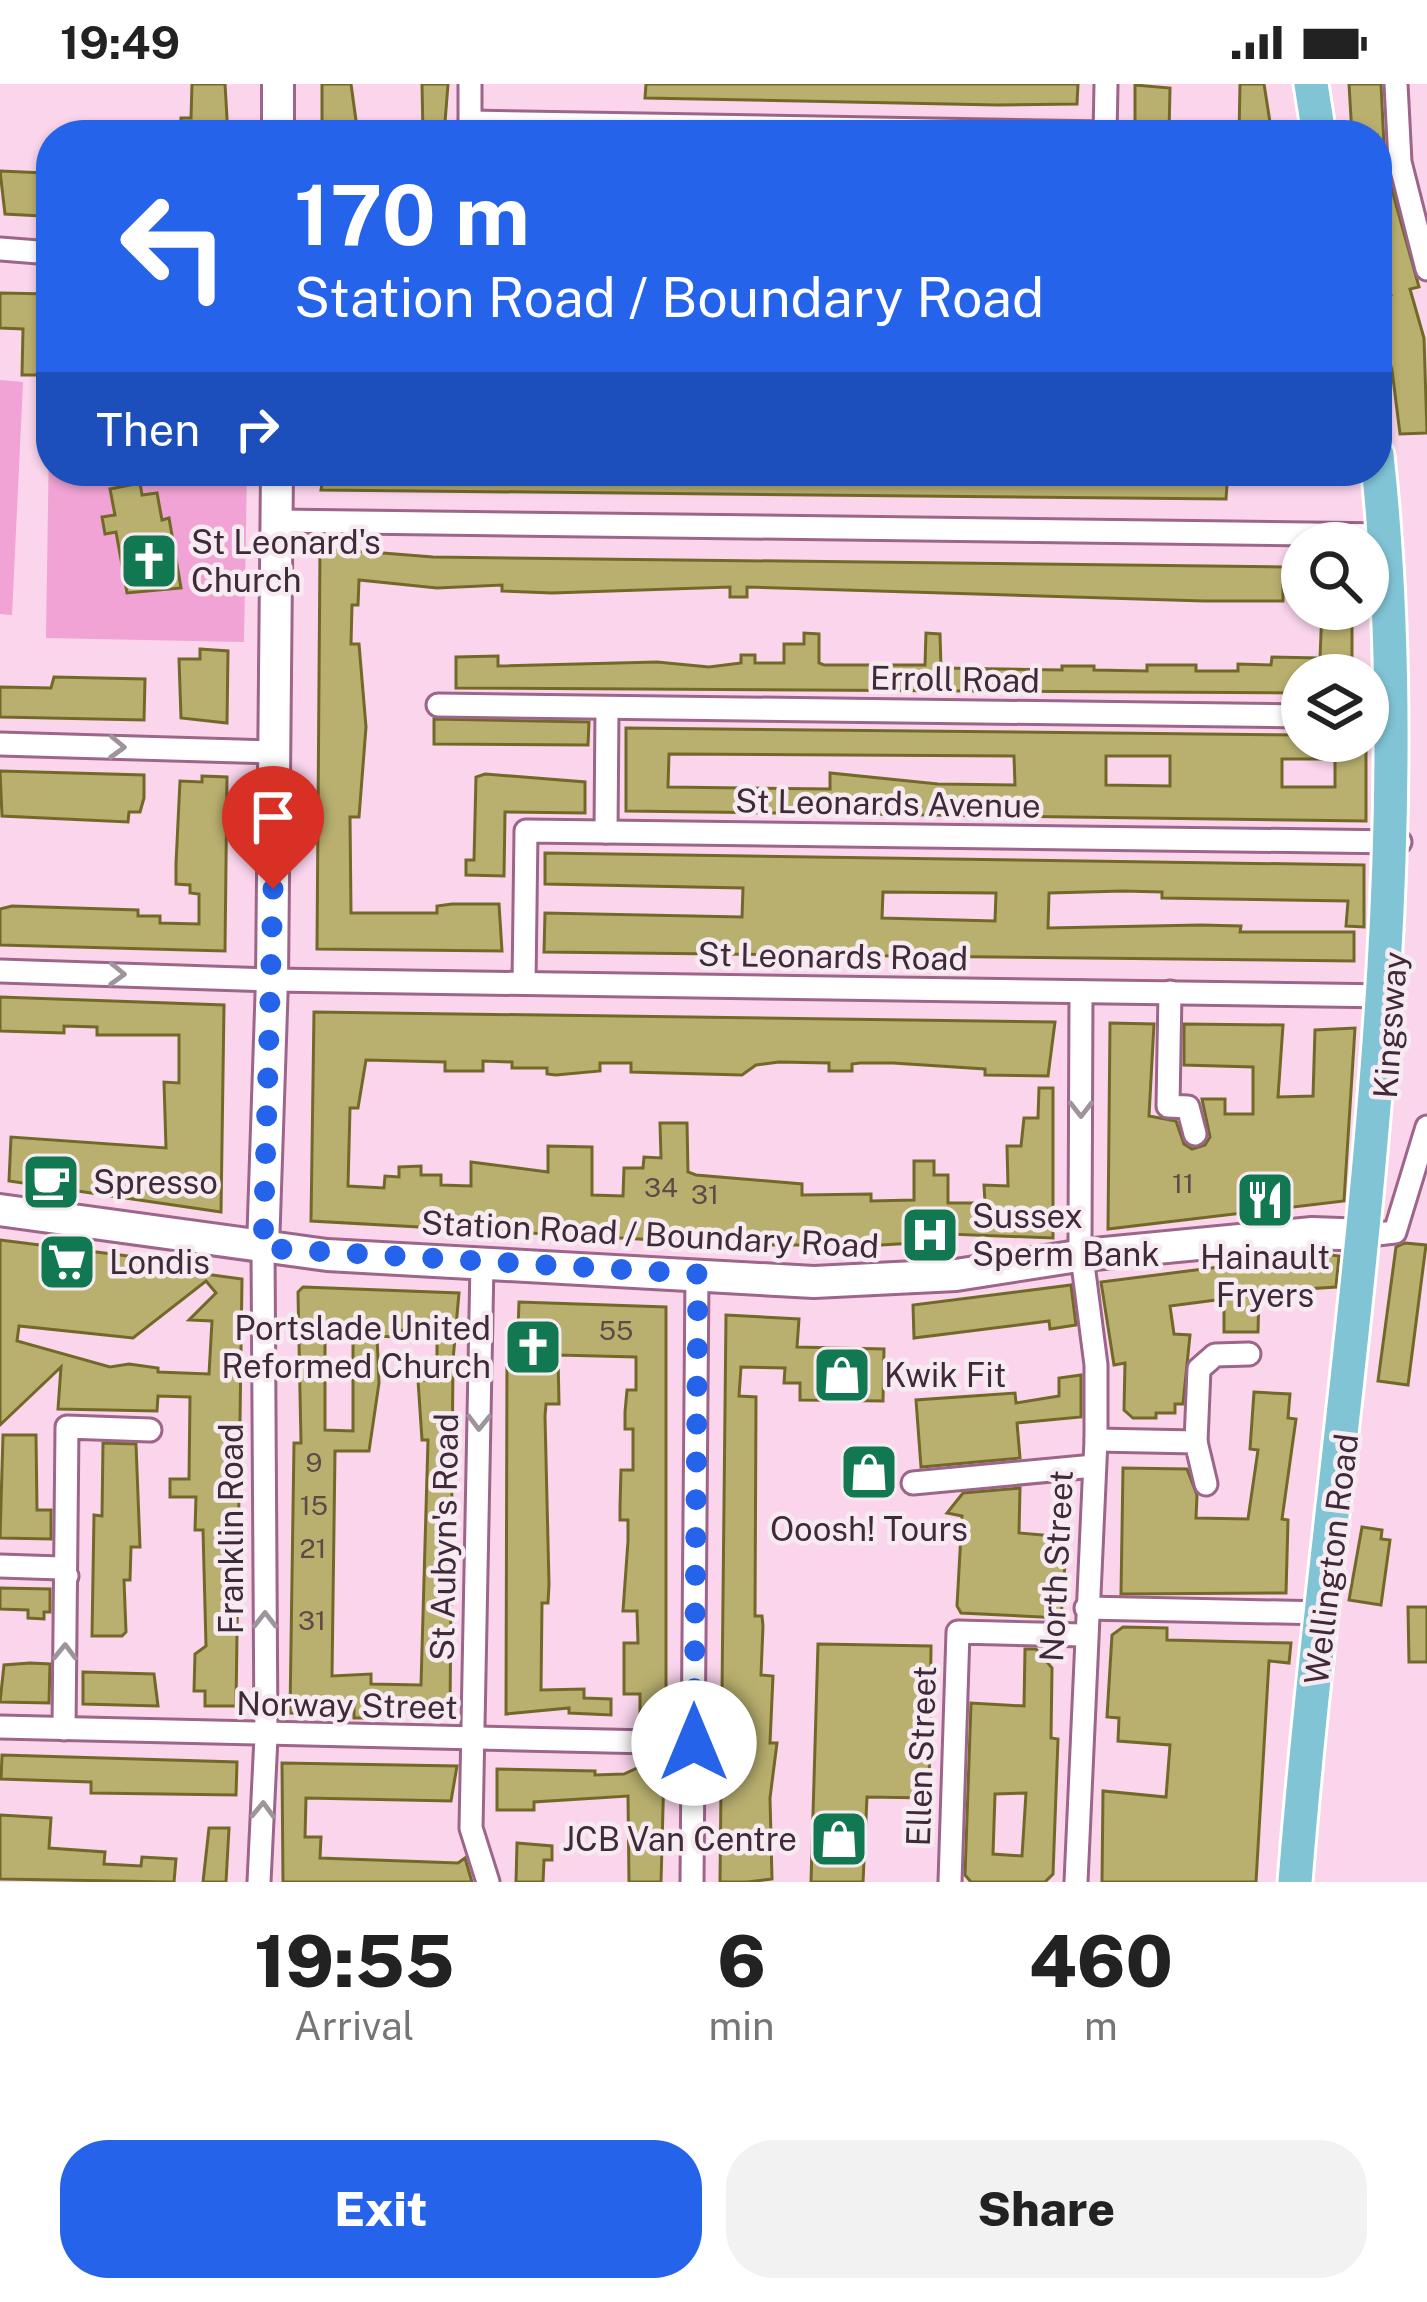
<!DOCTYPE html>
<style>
:root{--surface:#fff;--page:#f2f2f2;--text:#222;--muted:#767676;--accent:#2563eb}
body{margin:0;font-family:"Public Sans",sans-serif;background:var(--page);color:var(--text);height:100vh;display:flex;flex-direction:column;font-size:45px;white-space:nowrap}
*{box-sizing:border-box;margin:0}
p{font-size:39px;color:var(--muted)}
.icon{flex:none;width:66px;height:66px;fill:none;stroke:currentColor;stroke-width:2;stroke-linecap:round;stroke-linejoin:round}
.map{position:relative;height:1798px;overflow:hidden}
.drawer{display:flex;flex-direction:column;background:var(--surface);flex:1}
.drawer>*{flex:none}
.top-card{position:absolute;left:36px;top:36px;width:1356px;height:366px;border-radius:48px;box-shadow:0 3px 9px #0004;background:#2563eb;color:#fff;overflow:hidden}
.fabs{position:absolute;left:1281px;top:438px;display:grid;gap:24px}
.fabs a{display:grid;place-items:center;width:108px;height:108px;border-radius:50%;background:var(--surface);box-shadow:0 3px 9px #0004;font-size:60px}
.pin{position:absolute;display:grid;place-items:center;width:102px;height:102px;color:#fff;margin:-123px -51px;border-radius:50% 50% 50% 0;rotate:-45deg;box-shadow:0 0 12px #0007}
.pin .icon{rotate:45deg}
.me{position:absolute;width:132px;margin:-66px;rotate:0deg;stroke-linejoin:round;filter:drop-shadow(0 0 9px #0008)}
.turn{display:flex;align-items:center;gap:42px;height:252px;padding:0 60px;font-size:54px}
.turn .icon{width:156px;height:156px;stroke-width:2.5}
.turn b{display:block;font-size:84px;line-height:102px}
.then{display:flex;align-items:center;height:114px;padding:0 60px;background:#0003;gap:24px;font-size:45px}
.eta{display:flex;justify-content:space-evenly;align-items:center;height:204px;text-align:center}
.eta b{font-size:72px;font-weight:800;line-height:84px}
.button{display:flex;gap:24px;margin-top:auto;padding:24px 60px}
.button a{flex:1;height:138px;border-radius:48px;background:var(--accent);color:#fff;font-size:48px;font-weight:800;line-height:138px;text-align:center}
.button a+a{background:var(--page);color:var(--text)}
.status{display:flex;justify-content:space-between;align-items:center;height:84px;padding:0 60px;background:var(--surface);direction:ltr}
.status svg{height:33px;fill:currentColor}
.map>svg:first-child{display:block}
</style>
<div class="status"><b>19:49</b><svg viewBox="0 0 49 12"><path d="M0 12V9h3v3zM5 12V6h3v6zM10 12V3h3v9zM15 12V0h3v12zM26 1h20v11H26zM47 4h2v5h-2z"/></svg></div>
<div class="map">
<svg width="1427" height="1798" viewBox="0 0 1427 1798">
<rect width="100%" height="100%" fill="#fad5ec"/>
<g fill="#f0a3d4">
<polygon points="0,296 23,298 12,531 0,530"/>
<polygon points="49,356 51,387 247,387 244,558 46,554"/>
</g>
<g fill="#b9b06f" stroke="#726929" stroke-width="3" fill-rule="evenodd">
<polygon points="192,0 225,0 228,51 180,51 181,34 191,34"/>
<polygon points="322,0 351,0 358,51 322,51"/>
<polygon points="422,0 448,0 444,51 423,51"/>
<polygon points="646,0 1078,0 1077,20 998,21 645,14"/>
<polygon points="1240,0 1264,0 1272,51 1239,51"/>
<polygon points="1349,0 1381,0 1385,81 1419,203 1410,205 1424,254 1427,349 1400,350 1392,286 1377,233 1377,215 1391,211 1377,163 1377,51 1352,51"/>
<polygon points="1135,1 1170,4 1169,50 1135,50"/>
<polygon points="0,87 45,89 41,132 5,130"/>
<polygon points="0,209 51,210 51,278 43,278 42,291 22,291 23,245 0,244"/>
<polygon points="1228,387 1226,415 321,406 324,387"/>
<polygon points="140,399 142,411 157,409 162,436 169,434 181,504 127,509 116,448 105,450 102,433 115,431 110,405"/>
<polygon points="320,464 433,473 1284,483 1302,485 1302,502 1283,501 1283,517 1204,517 747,503 747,513 730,513 730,503 552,509 502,507 502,501 437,504 359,496 358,521 352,521 351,560 359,560 366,643 359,733 350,733 351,829 437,829 437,822 452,820 499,820 502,867 317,865"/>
<polygon points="1322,525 1352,525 1352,591 1302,591 1302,609 456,604 456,573 498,572 498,582 657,578 709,583 741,579 741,571 755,571 755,579 784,579 784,560 804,560 804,549 819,550 819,579 824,581 925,581 926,549 940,550 941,584 1062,586 1062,582 1094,582 1094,586 1147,587 1147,581 1196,581 1196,587 1238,587 1238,580 1271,581 1272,573 1320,574"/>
<polygon points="200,565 228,567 227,639 181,634 179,575 200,575"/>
<polygon points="54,593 145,595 144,636 0,633 0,603 51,604"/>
<polygon points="434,635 589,638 588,661 434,660"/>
<path d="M626,644L1302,651V657H1366V737L626,727ZM669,670L1014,672L1015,701L938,700L830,689V705L668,703ZM1106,672H1170V702L1106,701ZM1282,675H1335V703H1282Z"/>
<polygon points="0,687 144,691 144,714 140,728 129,728 128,738 2,732"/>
<polygon points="485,690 585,698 585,729 505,728 504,792 466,791 466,776 474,776 476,693"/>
<polygon points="202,692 227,693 225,867 0,861 0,825 12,822 138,826 138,832 160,832 160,839 199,840 199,810 190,809 190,801 176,800 176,780 180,697 202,698"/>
<path d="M545,769L1364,781V843L1346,842L1348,817L1162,814V808L1123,807L1049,809L1048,844L1201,841L1241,842L1240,848H1354V877L544,868L545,829L742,833L743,804L545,800ZM883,808L996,809L995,837L882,834Z"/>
<polygon points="0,913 224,921 221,1128 9,1097 11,1053 166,1064 164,998 179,999 179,951 97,951 97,943 64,942 64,949 0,947"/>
<polygon points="314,928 1055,938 1048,992 985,991 985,985 893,979 860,979 852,980 852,987 829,987 829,979 779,978 756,981 742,991 631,988 631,979 600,979 600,987 556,991 547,990 547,984 512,984 512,978 483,977 483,987 445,987 445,978 366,976 358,1024 350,1024 348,1102 384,1104 385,1092 399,1093 399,1083 421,1082 421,1091 441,1091 441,1101 471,1102 471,1078 548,1088 548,1062 592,1063 592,1111 623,1112 624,1084 643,1084 644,1073 661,1074 660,1039 687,1039 688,1088 696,1091 802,1100 802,1111 871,1110 871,1117 914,1116 914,1077 934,1077 934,1091 948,1091 948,1119 985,1119 984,1101 1008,1102 1007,1062 1021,1062 1024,1034 1038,1034 1039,1004 1053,1004 1053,1154 948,1150 948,1157 881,1161 746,1161 311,1137"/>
<polygon points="1110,939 1154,940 1149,1032 1176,1037 1184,1060 1192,1065 1205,1061 1210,1053 1202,1015 1225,1015 1225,1030 1253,1030 1253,983 1184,981 1184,940 1283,941 1278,1013 1313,1012 1315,946 1355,944 1344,1117 1108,1145"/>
<path d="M0,1156L152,1175L168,1185L242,1195L236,1622H205V1607H194L195,1570L206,1562L203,1446H195L196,1413H170V1395H189L190,1313L158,1312L157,1327L58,1325L61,1283L0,1341ZM206,1197L216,1209L189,1236L212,1237L209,1290L158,1288V1284L129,1280L110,1283L17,1257L19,1242L133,1254Z"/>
<polygon points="1405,1159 1426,1161 1408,1301 1378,1297 1396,1163"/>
<polygon points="1322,1170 1339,1172 1336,1203 1259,1208 1258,1248 1224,1248 1224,1215 1170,1222 1174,1250 1190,1251 1183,1320 1175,1320 1175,1329 1156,1329 1156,1334 1133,1334 1124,1326 1125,1279 1114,1281 1101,1198"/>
<polygon points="1071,1201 1076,1241 1050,1245 1049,1237 914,1254 913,1221"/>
<path d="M303,1203L459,1209L453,1276L450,1629L371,1627L370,1634H354V1622H320V1630L290,1629L294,1359H301L298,1208ZM395,1246L437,1248V1278H428V1296H418L422,1356H428L421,1601L371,1600V1590L332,1592L335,1367H369L379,1299L377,1252L395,1253ZM325,1254H353V1347L325,1346Z"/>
<polygon points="519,1218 666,1223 666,1633 640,1633 640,1610 624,1610 624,1559 638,1559 637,1527 623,1527 628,1457 628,1436 620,1436 620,1423 621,1386 633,1386 633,1345 625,1345 625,1328 627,1306 636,1306 636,1273 558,1271 559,1320 546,1320 545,1332 549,1500 548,1519 542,1519 541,1606 584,1605 584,1614 611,1615 611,1631 569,1629 569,1624 506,1630 507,1269 508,1244 518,1245"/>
<polygon points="726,1231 799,1235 797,1263 884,1265 883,1317 800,1316 800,1299 784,1299 785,1284 741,1283 739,1312 756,1313 755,1532 762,1532 763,1542 761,1591 773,1592 770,1659 777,1659 770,1714 772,1795 747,1798 720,1798"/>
<polygon points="1081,1291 1081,1333 1017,1339 1020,1374 921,1383 916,1316 1015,1309 1016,1319 1059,1312 1059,1294"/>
<polygon points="1254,1308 1290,1310 1288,1334 1296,1335 1282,1435 1288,1436 1286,1509 1121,1510 1123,1384 1187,1385 1197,1411 1196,1434 1248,1435 1258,1366 1250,1365"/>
<polygon points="3,1351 36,1351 37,1426 51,1426 51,1455 0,1454"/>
<polygon points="103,1359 136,1360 140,1463 131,1463 130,1496 124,1496 126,1548 122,1552 92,1552 94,1431 102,1432"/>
<polygon points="892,1367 894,1405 846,1408 843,1370"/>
<polygon points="1020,1404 1019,1449 1053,1452 1066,1467 1061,1534 961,1529 957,1522 962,1432 947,1429 963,1409"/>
<polygon points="1362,1443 1382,1446 1381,1455 1390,1456 1381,1521 1349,1516"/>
<polygon points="0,1504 50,1505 50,1528 44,1528 44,1535 28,1534 28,1526 0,1525"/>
<polygon points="1408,1523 1427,1523 1427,1578 1409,1578"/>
<polygon points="1123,1543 1167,1544 1167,1556 1291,1559 1289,1579 1269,1577 1256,1798 1102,1798 1103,1707 1166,1713 1170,1661 1118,1657 1119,1634 1107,1633 1112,1551"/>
<polygon points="818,1560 931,1562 929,1714 867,1713 863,1798 811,1798"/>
<path d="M1025,1565H1036L1052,1584L1051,1654L1058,1655L1053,1790L1045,1798H971L965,1791L971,1619L1024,1622ZM1026,1709L1022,1772L993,1770L995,1710Z"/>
<polygon points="30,1579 50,1580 49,1619 0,1618 4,1581"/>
<polygon points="83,1588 154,1590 158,1622 83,1620"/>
<polygon points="2,1671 237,1678 236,1711 91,1709 91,1698 1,1695"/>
<polygon points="282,1679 457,1682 451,1717 306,1714 305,1753 321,1753 320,1774 458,1779 465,1774 472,1798 283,1798"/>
<polygon points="646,1680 651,1688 664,1687 661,1798 629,1798 628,1712 534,1718 534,1726 497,1726 497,1685 595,1687 595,1691 624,1690"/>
<polygon points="0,1731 51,1734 49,1764 105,1768 104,1780 141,1782 142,1773 176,1775 174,1798 0,1795"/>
<polygon points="209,1744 229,1744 226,1798 203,1798"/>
<polygon points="517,1759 552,1762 552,1776 544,1776 543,1798 516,1798"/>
</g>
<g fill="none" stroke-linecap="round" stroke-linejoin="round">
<defs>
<g id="minor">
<polyline points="1396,0 1400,78 1427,185"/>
<polyline points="470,38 1105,49"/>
<polyline points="470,50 470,0"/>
<polyline points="1105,51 1106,0"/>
<polyline points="0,165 51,169"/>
<polyline points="277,437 1390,451"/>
<polyline points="438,621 1302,632"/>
<polyline points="0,660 274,668"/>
<polyline points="606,748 607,625"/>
<polyline points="0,887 272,896 1391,912"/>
<polyline points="524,899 526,747 1400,758"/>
<polyline points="1170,908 1168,1022 1188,1023 1195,1050"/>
<polyline points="1368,1151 1395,1148 1427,1043"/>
<polyline points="482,1179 471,1744 488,1798"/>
<polyline points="1096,1356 1196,1358 1206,1400"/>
<polyline points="1196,1358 1199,1285 1215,1271 1249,1270"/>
<polyline points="913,1399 1094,1382"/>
<polyline points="0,1482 61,1484 67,1492"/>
<polyline points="1086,1524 1325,1529"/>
<polyline points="0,1643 694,1659"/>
<polyline points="64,1645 67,1343 150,1346"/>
<polyline points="259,1798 266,1653 263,1164"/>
<polyline points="692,1798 697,1190"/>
<polyline points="950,1798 958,1548 1084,1551"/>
<polyline points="1076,1798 1096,1356 1096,1281 1080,1157 1081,908"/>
</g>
<g id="secondary">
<polyline points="278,0 278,51"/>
<polyline points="0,1126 327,1171 814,1198 956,1191 1084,1171 1312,1149 1368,1151"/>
<polyline points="263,1164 272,896 277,387"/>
</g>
<g id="primary">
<polyline points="1311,0 1319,51"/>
<path d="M1295,1798C1332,1334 1427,834 1377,371"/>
</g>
</defs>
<use href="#minor" stroke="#9c6589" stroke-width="27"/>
<use href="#secondary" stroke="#9c6589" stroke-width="36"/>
<use href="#primary" stroke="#fff" stroke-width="39"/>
<use href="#minor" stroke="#fff" stroke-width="21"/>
<use href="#secondary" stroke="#fff" stroke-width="30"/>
<use href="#primary" stroke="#81c4d6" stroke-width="33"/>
</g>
<defs><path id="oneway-chevron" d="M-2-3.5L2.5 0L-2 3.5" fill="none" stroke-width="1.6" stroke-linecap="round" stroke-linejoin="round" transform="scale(3)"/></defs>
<g stroke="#a0949c">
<use href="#oneway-chevron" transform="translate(117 663) rotate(2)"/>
<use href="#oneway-chevron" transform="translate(117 890) rotate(2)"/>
<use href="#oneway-chevron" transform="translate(1081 1025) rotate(90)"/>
<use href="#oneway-chevron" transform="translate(479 1338) rotate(91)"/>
<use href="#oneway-chevron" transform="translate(265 1536) rotate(-90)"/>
<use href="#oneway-chevron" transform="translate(65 1568) rotate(-89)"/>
<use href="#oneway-chevron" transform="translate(263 1726) rotate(-88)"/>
</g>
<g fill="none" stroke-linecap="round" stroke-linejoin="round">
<polyline stroke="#2563eb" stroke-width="21" stroke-dasharray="0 37.8" points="273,805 263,1164 698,1190 694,1659"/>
</g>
<defs>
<symbol id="church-square" viewBox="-11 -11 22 22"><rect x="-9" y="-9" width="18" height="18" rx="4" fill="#117851" stroke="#f7ebf2"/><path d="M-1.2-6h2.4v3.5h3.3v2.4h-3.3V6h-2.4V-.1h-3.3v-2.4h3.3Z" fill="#fff"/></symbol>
<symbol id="cafe-square" viewBox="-11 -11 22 22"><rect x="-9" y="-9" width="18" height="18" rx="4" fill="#117851" stroke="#f7ebf2"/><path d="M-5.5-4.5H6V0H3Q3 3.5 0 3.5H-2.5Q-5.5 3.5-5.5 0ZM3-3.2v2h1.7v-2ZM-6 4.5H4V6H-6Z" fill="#fff"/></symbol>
<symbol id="restaurant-square" viewBox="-11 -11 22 22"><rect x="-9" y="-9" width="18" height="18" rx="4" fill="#117851" stroke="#f7ebf2"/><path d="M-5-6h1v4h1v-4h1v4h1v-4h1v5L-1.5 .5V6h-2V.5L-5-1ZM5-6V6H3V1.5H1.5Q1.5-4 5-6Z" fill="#fff"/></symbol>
<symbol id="hospital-square" viewBox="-11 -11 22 22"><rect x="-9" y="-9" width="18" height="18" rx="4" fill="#117851" stroke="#f7ebf2"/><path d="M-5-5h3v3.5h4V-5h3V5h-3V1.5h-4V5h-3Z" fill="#fff"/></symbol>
<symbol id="supermarket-square" viewBox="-11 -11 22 22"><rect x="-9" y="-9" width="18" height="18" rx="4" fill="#117851" stroke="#f7ebf2"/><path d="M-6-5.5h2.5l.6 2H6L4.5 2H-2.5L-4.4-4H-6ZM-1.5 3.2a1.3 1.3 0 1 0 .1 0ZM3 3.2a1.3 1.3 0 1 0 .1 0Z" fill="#fff"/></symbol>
<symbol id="shop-square" viewBox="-11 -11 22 22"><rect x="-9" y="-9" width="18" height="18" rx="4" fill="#117851" stroke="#f7ebf2"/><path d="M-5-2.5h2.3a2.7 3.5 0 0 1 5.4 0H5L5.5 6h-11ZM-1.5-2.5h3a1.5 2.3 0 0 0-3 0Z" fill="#fff"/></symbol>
</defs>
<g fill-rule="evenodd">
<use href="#church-square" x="116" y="444" width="66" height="66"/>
<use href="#cafe-square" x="18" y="1065" width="66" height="66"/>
<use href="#restaurant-square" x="1232" y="1083" width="66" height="66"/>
<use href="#hospital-square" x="897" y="1118" width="66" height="66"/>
<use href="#supermarket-square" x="34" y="1145" width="66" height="66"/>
<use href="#church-square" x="500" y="1230" width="66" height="66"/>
<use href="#shop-square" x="809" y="1258" width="66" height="66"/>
<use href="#shop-square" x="836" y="1355" width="66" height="66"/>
<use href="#shop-square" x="806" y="1722" width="66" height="66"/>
</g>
<g text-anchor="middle" stroke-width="9" stroke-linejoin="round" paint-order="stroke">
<g font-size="27" fill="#5e4b46">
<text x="1183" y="1109">11</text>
<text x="661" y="1113">34</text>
<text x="705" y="1120">31</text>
<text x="616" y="1256">55</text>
<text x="314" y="1388">9</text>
<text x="314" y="1431">15</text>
<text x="313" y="1474">21</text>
<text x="312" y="1546">31</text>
</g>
<g font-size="33" fill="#402938" stroke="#f7ebf2" text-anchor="start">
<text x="191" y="470">St Leonard's<tspan x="191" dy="38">Church</tspan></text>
<text x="93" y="1110">Spresso</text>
<text x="972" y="1144">Sussex<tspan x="972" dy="38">Sperm Bank</tspan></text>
<text x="1265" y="1185" text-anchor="middle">Hainault<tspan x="1265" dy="38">Fryers</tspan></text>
<text x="109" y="1190">Londis</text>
<text x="491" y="1256" text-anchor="end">Portslade United<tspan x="491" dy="38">Reformed Church</tspan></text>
<text x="884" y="1303">Kwik Fit</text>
<text x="869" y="1457" text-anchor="middle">Ooosh! Tours</text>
<text x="797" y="1767" text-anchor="end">JCB Van Centre</text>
</g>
<g font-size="33" fill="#402938" stroke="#f7ebf2">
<text transform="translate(955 595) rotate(1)" y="12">Erroll Road</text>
<text transform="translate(888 719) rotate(1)" y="12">St Leonards Avenue</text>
<text transform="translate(833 872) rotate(1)" y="12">St Leonards Road</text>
<text transform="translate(1390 941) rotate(-86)" y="12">Kingsway</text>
<text transform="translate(650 1150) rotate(3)" y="12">Station Road / Boundary Road</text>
<text transform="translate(231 1445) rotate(-90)" y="12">Franklin Road</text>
<text transform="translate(444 1453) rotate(-89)" y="12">St Aubyn's Road</text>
<text transform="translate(1331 1475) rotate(-83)" y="12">Wellington Road</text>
<text transform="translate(1056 1482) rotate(-87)" y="12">North Street</text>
<text transform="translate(347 1621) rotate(1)" y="12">Norway Street</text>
<text transform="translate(921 1672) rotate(-88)" y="12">Ellen Street</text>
</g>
</g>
</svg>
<div class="fabs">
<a><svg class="icon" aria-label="search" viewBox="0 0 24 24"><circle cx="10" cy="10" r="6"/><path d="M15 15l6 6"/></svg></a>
<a><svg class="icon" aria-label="layers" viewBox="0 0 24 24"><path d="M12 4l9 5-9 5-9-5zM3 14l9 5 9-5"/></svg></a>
</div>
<div class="pin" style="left:273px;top:805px;background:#d93025"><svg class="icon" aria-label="arrive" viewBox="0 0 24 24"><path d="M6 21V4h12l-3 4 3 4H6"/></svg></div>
<svg class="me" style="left:694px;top:1659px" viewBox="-20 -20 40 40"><circle r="19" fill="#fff"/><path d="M0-13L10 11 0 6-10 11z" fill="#2563eb"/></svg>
<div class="top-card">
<div class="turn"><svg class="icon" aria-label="left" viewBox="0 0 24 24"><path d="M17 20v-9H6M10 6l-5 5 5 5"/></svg><div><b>170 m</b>Station Road / Boundary Road</div></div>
<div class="then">Then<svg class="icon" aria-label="right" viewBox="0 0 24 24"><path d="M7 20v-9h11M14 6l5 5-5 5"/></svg></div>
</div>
</div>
<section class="drawer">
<div class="eta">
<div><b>19:55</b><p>Arrival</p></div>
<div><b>6</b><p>min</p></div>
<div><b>460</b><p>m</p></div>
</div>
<div class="button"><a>Exit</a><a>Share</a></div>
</section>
